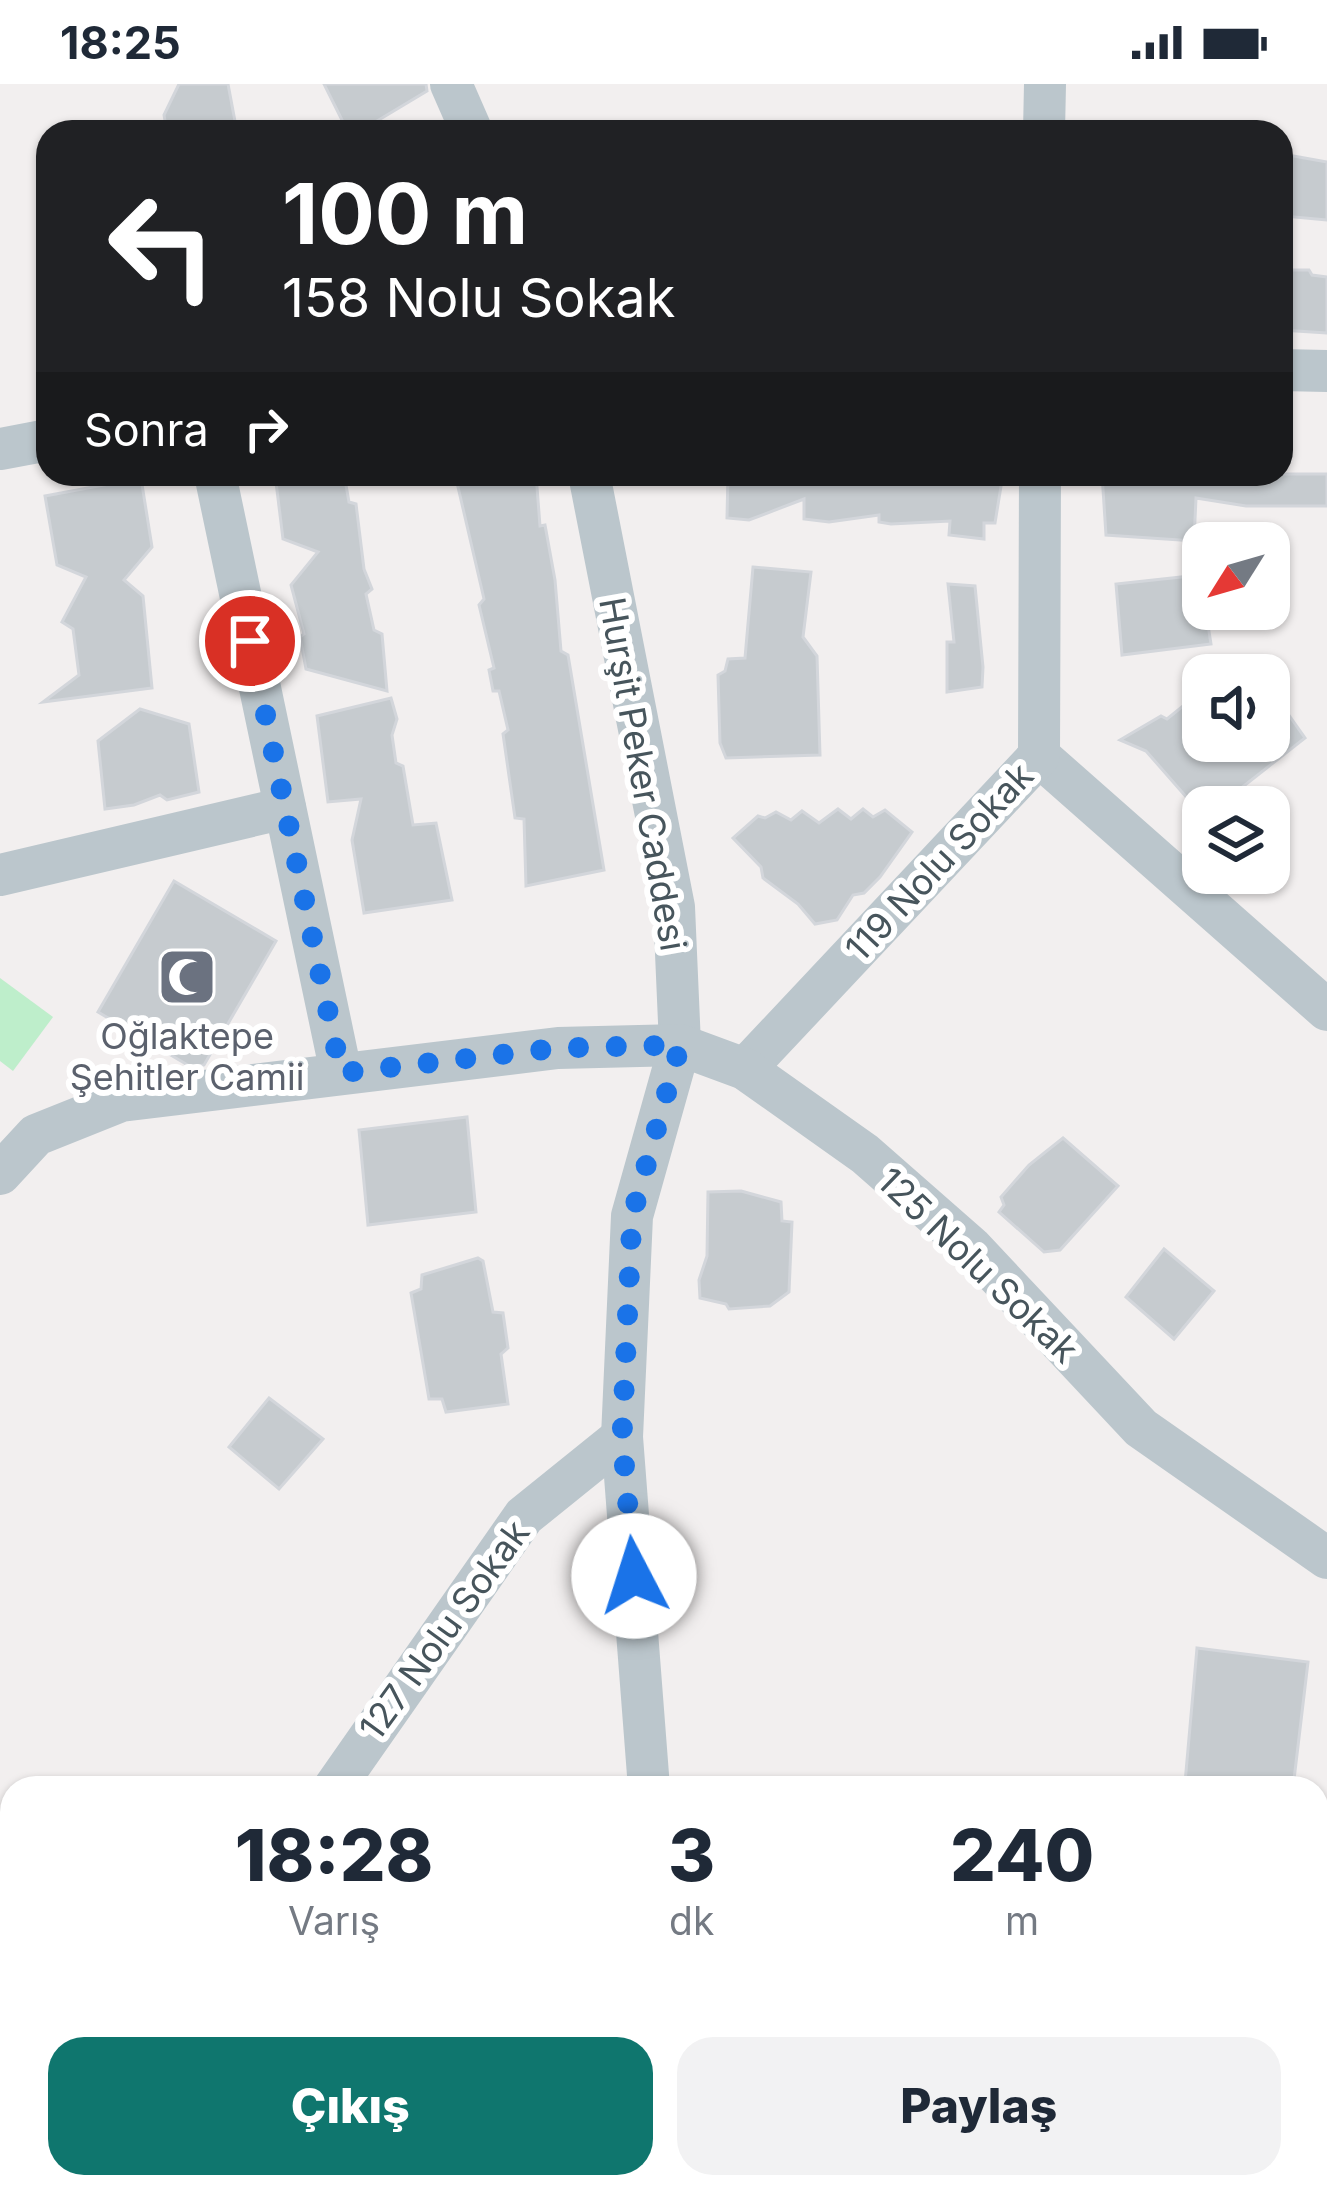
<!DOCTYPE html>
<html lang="tr">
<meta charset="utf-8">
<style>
:root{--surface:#fff;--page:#f2f2f3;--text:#1f2937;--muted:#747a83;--accent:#0f766e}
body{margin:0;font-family:Inter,sans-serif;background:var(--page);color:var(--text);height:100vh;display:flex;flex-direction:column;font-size:45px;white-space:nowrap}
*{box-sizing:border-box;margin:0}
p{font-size:39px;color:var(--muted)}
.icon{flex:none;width:66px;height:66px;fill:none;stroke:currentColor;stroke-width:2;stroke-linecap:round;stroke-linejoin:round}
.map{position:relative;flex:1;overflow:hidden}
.panel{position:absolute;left:0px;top:1692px;width:1329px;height:423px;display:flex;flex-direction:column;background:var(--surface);border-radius:36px 36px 0 0;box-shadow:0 3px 9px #0004}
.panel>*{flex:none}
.banner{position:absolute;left:36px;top:36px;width:1257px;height:366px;border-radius:36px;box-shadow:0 3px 9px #0004;background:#202124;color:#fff;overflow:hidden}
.needle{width:78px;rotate:233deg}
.controls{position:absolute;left:1182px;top:438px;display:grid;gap:24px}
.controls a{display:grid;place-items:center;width:108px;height:108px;border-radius:24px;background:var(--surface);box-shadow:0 3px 9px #0004;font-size:60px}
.pin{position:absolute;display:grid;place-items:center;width:102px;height:102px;color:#fff;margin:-51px;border:6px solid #fff;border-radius:50%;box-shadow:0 3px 12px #0007}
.me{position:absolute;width:132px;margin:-66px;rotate:355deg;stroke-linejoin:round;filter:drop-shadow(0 0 9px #0008)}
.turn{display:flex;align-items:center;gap:42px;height:252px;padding:0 48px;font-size:54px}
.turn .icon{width:156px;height:156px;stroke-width:2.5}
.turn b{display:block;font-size:84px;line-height:102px}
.then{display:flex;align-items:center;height:114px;padding:0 48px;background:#0003;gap:24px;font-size:45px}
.eta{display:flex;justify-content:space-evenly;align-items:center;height:204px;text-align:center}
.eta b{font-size:72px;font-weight:800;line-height:84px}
.action{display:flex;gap:24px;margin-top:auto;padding:24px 48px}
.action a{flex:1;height:138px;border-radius:36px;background:var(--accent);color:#fff;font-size:48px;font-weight:800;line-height:138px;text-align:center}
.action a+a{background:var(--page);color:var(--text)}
.status{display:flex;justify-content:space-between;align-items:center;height:84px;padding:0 60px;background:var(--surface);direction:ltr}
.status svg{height:33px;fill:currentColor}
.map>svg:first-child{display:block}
</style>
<div class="status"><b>18:25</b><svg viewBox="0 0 49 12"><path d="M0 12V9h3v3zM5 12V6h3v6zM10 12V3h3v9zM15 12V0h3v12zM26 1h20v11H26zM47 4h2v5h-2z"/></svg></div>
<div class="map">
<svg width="1327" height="2114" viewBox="0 0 1327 2114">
<rect width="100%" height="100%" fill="#f2efef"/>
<polygon fill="#beeecb" points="0,894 53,933 13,987 0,977"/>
<g fill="#c6cbcf" stroke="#d3d6db" stroke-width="3">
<polygon points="179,0 228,0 237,48 167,48 164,31"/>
<polygon points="324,0 426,0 427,7 362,46 346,44"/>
<polygon points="1288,71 1327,78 1327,136 1283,132"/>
<polygon points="1286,186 1309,186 1312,191 1327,193 1327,249 1282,246"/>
<polygon points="275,390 344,390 349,418 356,420 364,485 372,505 366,510 374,546 382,550 387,607 306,585 300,553 304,550 291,501 318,468 283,455"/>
<polygon points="455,390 536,390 540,442 545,441 555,496 561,567 568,571 604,786 526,802 524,735 515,734 503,650 508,646 499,607 493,607 489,586 494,584 479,521 484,515"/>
<polygon points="728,390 1003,390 995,439 984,439 984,455 949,451 950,437 891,440 879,438 879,431 829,438 804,435 804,415 749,436 727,434"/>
<polygon points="1102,390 1327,390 1327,422 1246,422 1196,414 1194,457 1106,451"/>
<polygon points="141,394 152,463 124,496 143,512 152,604 43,618 79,591 73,545 62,538 86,493 57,481 45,412"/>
<polygon points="753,483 811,488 803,553 817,572 820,671 726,674 720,659 718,591 725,587 728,575 745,574"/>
<polygon points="1200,491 1211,560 1122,571 1116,500"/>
<polygon points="948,500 975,502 983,583 982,603 947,608 947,558 954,558"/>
<polygon points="1269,603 1305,654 1217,723 1203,723 1202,731 1146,667 1120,656 1161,632 1167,635 1203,606 1203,657 1269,657"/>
<polygon points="391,614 397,635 392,651 396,679 403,682 413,741 436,739 452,816 364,829 352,756 361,715 328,718 317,632"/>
<polygon points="140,625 189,640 199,708 167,716 160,711 134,721 105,725 98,657"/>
<polygon points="838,725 851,735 863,725 873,733 885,726 912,748 880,793 864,809 853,811 837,836 815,840 798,820 763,794 761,783 733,754 758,732 765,734 776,728 791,736 802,727 819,739"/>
<polygon points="174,797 276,857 204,981 191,983 98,928"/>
<polygon points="467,1033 476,1128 368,1141 359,1046"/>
<polygon points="1063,1054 1118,1102 1060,1166 1044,1168 999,1128 1004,1121 1001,1113 1029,1081"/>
<polygon points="741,1107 781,1118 782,1137 792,1138 789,1208 770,1222 729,1225 726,1220 700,1214 699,1196 707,1172 708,1108"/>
<polygon points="1164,1165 1214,1207 1174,1255 1126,1213"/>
<polygon points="478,1174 483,1177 493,1228 503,1229 508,1264 501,1270 508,1320 446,1328 442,1315 429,1315 411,1209 421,1205 422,1191"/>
<polygon points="269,1314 323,1355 279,1405 229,1363"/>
<polygon points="1197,1564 1308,1578 1293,1704 1213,1704 1185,1699"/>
</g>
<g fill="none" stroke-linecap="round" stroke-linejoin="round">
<g stroke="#bbc6cc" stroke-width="42">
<polyline points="451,0 472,48"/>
<polyline points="1044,48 1045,0"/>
<polyline points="1281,286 1327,287"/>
<polyline points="0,365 48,356"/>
<polyline points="215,390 341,989"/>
<polyline points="589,390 674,823 680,961 632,1132 622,1353 649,1704"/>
<polyline points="1039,672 1327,926"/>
<polyline points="0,791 285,724"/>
<polyline points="745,985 1039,672 1040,390"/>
<polyline points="0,1090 36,1051 121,1017 558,964 680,961 745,985 865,1070 971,1163 1141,1344 1327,1474"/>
<polyline points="334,1704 524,1432 622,1353"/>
<polyline points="0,1756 12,1770"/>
<polyline points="635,2114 635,2103"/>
</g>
</g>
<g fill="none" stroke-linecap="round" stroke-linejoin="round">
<polyline stroke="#1a73e8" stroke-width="21" stroke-dasharray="0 37.8" points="250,557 341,989 558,964 680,961 632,1132 622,1353 634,1492"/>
</g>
<defs>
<symbol id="mosque-square" viewBox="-11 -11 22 22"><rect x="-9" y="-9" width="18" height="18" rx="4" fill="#6b7280" stroke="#fff"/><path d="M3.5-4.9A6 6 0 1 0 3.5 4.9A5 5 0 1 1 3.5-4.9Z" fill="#fff"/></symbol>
</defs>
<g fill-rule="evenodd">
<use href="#mosque-square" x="154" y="860" width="66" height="66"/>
</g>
<g text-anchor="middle" stroke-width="12" stroke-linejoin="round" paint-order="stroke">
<g font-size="36" fill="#47555c" stroke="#fff">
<text transform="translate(643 690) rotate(80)" y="13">Hurşit Peker Caddesi</text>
<text transform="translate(939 778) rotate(-47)" y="13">119 Nolu Sokak</text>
<text transform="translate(978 1181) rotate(44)" y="13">125 Nolu Sokak</text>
<text transform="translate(444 1546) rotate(-54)" y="13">127 Nolu Sokak</text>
</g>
<g font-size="36" fill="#5b616d" stroke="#fff">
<text x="187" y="965">Oğlaktepe<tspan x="187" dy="41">Şehitler Camii</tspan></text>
</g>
</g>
</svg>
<div class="controls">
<a><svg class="needle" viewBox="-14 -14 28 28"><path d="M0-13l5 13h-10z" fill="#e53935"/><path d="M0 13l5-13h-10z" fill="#747a83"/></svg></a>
<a><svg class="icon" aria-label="sound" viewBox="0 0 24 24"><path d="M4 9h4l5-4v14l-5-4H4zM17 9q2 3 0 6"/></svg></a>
<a><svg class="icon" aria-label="layers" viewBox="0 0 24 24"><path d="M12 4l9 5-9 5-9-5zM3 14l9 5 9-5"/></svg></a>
</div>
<div class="pin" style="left:250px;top:557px;background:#d93025"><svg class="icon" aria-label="arrive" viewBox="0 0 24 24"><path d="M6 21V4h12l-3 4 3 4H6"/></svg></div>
<svg class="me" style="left:634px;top:1492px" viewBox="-20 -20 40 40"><circle r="19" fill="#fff"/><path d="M0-13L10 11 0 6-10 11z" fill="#1a73e8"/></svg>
<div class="banner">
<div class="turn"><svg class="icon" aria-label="left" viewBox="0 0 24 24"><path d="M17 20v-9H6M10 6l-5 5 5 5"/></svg><div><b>100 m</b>158 Nolu Sokak</div></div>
<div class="then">Sonra<svg class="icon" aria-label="right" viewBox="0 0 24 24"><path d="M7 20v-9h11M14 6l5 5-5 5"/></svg></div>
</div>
<section class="panel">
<div class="eta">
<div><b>18:28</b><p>Varış</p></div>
<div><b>3</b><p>dk</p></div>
<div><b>240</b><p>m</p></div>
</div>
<div class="action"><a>Çıkış</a><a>Paylaş</a></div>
</section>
</div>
